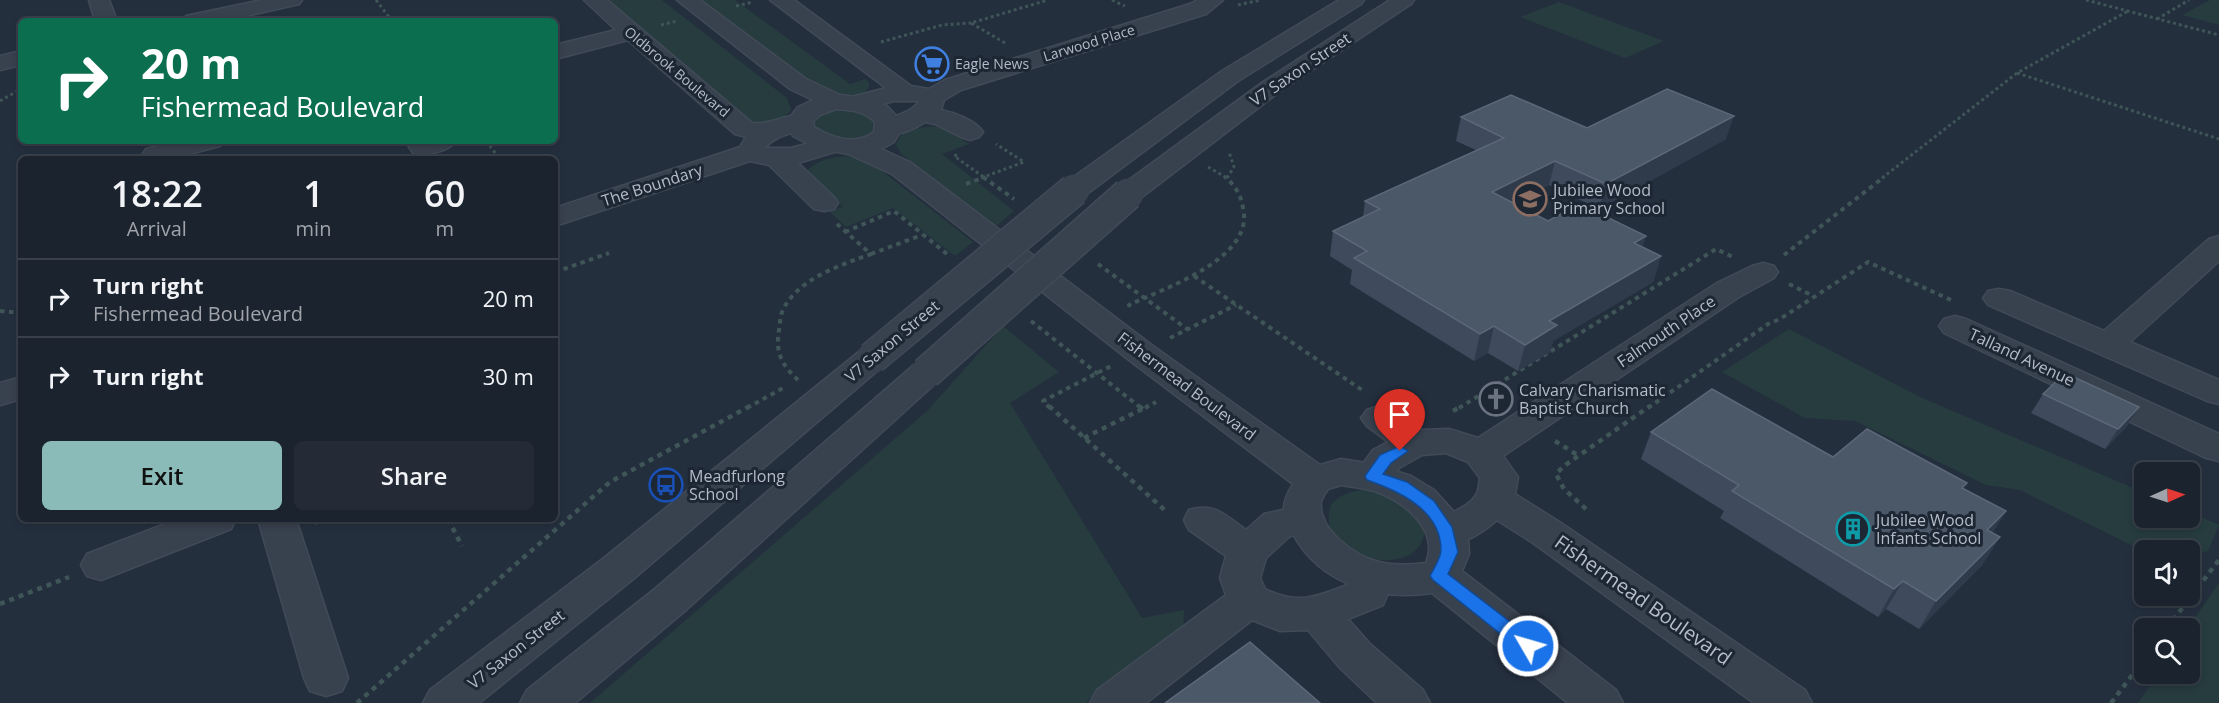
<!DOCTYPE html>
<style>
:root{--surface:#1b232e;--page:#242b36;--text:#f1f3f6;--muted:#a0a4aa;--line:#39404a;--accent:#8bbbb9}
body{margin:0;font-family:"Open Sans",sans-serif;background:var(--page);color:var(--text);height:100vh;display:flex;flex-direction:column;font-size:22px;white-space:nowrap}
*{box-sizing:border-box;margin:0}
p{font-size:20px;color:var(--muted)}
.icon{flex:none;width:33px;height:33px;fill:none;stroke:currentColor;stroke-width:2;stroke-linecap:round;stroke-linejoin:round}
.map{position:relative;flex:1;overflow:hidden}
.sheet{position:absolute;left:18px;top:156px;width:540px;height:366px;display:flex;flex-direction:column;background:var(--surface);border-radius:9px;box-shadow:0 3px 9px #0003,0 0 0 2px var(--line)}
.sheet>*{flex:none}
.hud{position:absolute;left:18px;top:18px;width:540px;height:126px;border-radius:9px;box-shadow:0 3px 9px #0003,0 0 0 2px var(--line);background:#0b6e4f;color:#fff;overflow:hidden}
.needle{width:39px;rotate:87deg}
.tools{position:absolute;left:2134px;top:462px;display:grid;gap:12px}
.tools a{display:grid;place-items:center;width:66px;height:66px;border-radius:9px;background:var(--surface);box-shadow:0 3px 9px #0003,0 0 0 2px var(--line);font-size:30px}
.pin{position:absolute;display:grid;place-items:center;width:51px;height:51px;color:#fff;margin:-62px -26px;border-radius:50% 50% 50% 0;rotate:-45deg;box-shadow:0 0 6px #0007}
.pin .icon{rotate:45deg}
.me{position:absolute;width:66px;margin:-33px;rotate:308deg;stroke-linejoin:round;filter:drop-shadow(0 0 4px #0008)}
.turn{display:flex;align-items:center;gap:21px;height:126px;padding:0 24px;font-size:27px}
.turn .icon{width:78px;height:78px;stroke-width:2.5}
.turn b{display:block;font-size:42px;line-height:51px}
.eta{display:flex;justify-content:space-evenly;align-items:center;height:102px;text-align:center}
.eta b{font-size:36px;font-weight:600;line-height:42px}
.action{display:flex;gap:12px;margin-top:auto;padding:12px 24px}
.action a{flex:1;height:69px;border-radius:9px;background:var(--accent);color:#111;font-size:24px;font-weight:600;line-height:69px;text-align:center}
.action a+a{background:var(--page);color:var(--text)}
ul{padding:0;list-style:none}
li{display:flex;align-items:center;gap:18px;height:78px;padding:0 24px;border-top:2px solid var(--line)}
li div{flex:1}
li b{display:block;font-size:22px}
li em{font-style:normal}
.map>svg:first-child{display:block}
</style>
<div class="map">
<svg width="2219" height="703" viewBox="0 0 2219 703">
<rect width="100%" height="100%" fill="#242f3e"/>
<g fill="#263c3f">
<path d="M604,0H662L787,98L791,110C781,125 760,126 744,120Z"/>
<path d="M698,0H735L850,84L865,79L869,83V88C854,102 838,97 820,93Z"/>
<polygon points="2210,0 2219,0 2219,25 2182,15"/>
<polygon points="1559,2 1664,41 1625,58 1520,17"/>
<path d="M835,108C850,109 869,110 875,126L871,136C845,145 834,140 812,127L815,116Z"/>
<polygon points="933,126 945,129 969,144 942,154 1014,211 995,227 901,154 896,145 902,133 919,128"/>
<path d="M847,156L873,164L973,242L955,256L893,208L846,227L829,211L843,207L809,175L808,170C820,159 831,157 847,156Z"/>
<polygon points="1003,326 1059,372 1010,403 1142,618 1184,610 1183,635 1097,691 1086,703 590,703 927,411"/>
<polygon points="1789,329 1920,397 2145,493 2145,518 2190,518 2190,512 2219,525 2208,551 2190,556 2190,550 2145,552 2020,490 1986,485 1855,421 1805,418 1722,372"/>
<path d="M1366,489L1383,491L1425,522C1430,584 1321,563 1329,512C1332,495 1351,492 1366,489Z"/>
<polygon points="2219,583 2219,703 2138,703 2158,674 2190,674 2188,628"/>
</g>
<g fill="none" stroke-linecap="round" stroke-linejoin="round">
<defs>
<g id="minor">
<polygon points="89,0 109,0 117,21 95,21"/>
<polygon points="262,0 302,0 299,4 224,21 183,21 186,16"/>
<path d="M584,0H607L752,123C772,126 789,111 809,116L813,121C804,134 777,132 765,148H791L832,137L841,140L845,145L841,150L798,163L834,197L838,203L834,209L824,211L814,209L769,165L750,161L555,226V208L740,147L746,137L735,134L628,40L555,59V45L616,30Z"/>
<path d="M770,0H794L911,86L929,89L945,80L1190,4L1198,0H1223L1206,14L961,90L944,100L941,110C955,113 975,120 983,132L979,137L970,140L961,137L935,124L925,122C913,130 896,137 881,133L877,128C886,115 910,116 919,101H894L857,110L848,108L845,103L848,98L886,88Z"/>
<polygon points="21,51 21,65 0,70 0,56"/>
<polygon points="180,141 224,141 220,146 170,159 145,159 142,155 146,149"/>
<path d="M405,141H456C448,152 425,156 413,153Z"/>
<polygon points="2219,236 2219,261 2130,342 2219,380 2219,404 2207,401 1988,305 1983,298 1988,291 1999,289 2010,291 2104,331 2209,239"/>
<path d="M1763,263L1774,266L1778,272L1774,278L1739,297L1503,456L1518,477L1515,494L1561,523L1805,690L1812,703H1754L1533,543L1497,520C1478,536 1458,549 1433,541L1427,531C1438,513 1468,512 1477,493C1479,489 1479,483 1480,478L1468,462L1446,453L1422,455L1399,468L1386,485L1373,489L1360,485L1354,476L1373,450L1388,442L1367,426L1361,418L1367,410L1379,406L1391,410L1422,430L1449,429L1478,438L1717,283L1752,266Z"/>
<polygon points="1955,316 1966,319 2219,434 2219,461 2206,458 1944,333 1939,326 1944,319"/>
<polygon points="21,377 21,399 0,405 0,383"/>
<path d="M1305,505L1319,509L1324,519L1319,529L1290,536L1266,558L1260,578L1265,589C1300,606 1318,596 1352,583L1361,566L1375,562L1389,566L1395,577L1383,605L1348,619L1370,644L1423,690L1430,703H1377L1340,668L1308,630L1280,631L1252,620L1146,703H1090L1097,690L1226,595L1220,578L1226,556L1189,530L1184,520L1189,510C1215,502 1226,516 1246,530L1264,514Z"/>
<polygon points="178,519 236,519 231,529 101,580 87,576 81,565 87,554"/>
<polygon points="258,519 296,519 348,678 342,691 326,696 310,691 304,678"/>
</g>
<g id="tertiary">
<path d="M677,0H700L806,79L840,95L865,98L887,106L901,121V130L894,142L881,149L910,162L1153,346L1320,465L1341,459L1372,464L1411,476L1434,490L1455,513L1468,538L1469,554L1462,571L1616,690L1623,703H1568L1432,593C1378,601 1320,584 1293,534C1282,512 1280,505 1293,484L1129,360L892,174L848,154L816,148L793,136L787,121L798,107L813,100L790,89ZM836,109C852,110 864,111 875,122L874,132C856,146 832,138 814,127L813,121L820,115ZM1341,485C1352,487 1364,488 1374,491C1403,500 1440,530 1426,563C1410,565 1395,566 1379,562C1355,556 1318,530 1321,502C1322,498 1326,492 1328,489Z"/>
<polygon points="1339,0 1364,0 1361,4 1238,81 1084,196 1074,198 1064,196 1060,190 1064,184 1222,71"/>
<polygon points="1390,0 1414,0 1411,4 1279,92 1138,200 1128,202 1118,200 1114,194 1118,188 1263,82"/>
<polygon points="872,348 884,351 889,358 884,365 632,580 479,703 423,703 430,690 604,558 860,351"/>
<polygon points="926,362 938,365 943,373 938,381 686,610 575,703 520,703 527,690 656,588 914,365"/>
</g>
</defs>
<use href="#minor" stroke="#414a57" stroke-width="3"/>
<use href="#tertiary" stroke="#414a57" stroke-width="3"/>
<g stroke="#3f5557" stroke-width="3" stroke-dasharray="3 3" stroke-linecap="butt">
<polyline points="376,0 392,21"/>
<polyline points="1112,0 1125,6"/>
<polyline points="2086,0 2219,35"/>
<polyline points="1238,5 1261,0"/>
<polyline points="736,6 753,2"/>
<polyline points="2157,19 2189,0"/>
<polyline points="661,25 677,21"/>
<polyline points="881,42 942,25 971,23"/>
<polyline points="1005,43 971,23 1048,0"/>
<polyline points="2017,73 2219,139"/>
<polyline points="0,101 21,89"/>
<polyline points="486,141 500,159"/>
<polyline points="957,155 954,156 985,178"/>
<polyline points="1208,167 1227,178"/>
<polyline points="981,178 1024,162 996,144"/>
<polyline points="1227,178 1234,167 1229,152"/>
<polyline points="1882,178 2017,73 2128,11"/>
</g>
<g stroke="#3f5557" stroke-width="4" stroke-dasharray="4.5 4.5" stroke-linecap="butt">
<polyline points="983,177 1014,199"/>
<polyline points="966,184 985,177"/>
<polyline points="845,232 894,211 947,254"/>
<polyline points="871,254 922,235"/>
<polyline points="1784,255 1884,177"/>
<polyline points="1098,264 1187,329"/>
<polyline points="555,272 609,253"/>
<polyline points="1194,276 1365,392"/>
<polyline points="1789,284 1813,296"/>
<path d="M1131,306L1129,305C1164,288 1255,259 1243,208C1241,195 1235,185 1225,177"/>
<polyline points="0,311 21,313"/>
<polyline points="1031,321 1141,408"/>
<polyline points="1170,338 1236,305"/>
<path d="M798,380C782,365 775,353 779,330C780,324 780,318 782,312C796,279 841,265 871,254L837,224"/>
<polyline points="1484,394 1499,404"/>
<polyline points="747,408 783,388"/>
<polyline points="1050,408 1043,401 1111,366"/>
<polyline points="1145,408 1156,402"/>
<polyline points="1459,408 1716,249 1733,257"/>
<polyline points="1648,408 1768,324 1780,319 1868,262 1951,300"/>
</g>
<g stroke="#3f5557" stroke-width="4.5" stroke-dasharray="5 5" stroke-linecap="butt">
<polyline points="1049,406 1168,513"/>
<polyline points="1139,406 1143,409"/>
<polyline points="1453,411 1462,406"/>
<polyline points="1084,438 1148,406"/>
<polyline points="1555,441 1579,456"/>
<polyline points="1586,509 1564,489 1556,474 1564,466 1650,406"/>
<polyline points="448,519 462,546"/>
<polyline points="315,523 325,519"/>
<polyline points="0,604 69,577"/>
<polyline points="2167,628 2219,560"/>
<polyline points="357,703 610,482 750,406"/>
<polyline points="2111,703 2145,658"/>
</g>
<use href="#minor" fill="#38414e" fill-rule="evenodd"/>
<use href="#tertiary" fill="#38414e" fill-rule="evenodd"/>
<defs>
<g id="tertiary-bridge">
<polyline points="872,358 1074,190"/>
<polyline points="926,373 1128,194"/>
</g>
</defs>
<use href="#tertiary-bridge" stroke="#414a57" stroke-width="34" stroke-linecap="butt"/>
<use href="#tertiary-bridge" stroke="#38414e" stroke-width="31"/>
</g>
<g fill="#3f4b5c">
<polygon points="1461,117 1587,128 1726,139 1599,209 1549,185 1514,203 1548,221 1646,236 1642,247 1661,256 1653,282 1553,341 1550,352 1518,371 1488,353 1474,361 1350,284 1352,270 1330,256 1333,231 1363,217 1365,201 1476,150 1456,141"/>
<polygon points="2043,394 2139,407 2126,427 2105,449 2031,413"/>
<polygon points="1651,432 1833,457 1964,489 2006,511 1992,533 2000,537 1982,565 1919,629 1886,609 1878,617 1720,518 1724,511 1641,459"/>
</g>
<g fill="#2f3b4b">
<polygon points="1734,116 1726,139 1599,209 1606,184"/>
<polygon points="1555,161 1549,185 1486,217 1492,192"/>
<polygon points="1646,236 1638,261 1634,243"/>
<polygon points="1661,256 1653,282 1553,341 1550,352 1518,371 1525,345 1549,321"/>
<polygon points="1494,326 1488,353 1474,361 1480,334"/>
<polygon points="2139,407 2126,427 2105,449 2118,429"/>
<polygon points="2006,511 1988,539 1987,530"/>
<polygon points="2000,537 1982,565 1919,629 1936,601"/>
<polygon points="1903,581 1886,609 1878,617 1894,589"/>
</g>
<g fill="#4b5868" stroke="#5c6777" stroke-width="1.5">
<polygon points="1667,89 1734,116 1606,184 1555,161 1492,192 1548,221 1580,204 1646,236 1634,243 1661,256 1549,321 1557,325 1525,345 1494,326 1480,334 1354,258 1367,251 1333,231 1380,209 1365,201 1504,138 1461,117 1511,95 1587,128"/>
<polygon points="2065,373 2139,407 2118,429 2043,394"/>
<polygon points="1712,389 1833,457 1867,429 1967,483 1962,488 2006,511 1987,530 2000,537 1936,601 1903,581 1894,589 1732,491 1739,485 1651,432"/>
<polygon points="1250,642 1320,703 1165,703"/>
</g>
<path fill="#1a73e8" stroke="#114b97" stroke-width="1.5" d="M1400,446L1408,451L1391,463L1383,474L1407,482L1434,501L1452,527L1458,552L1448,574L1535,641L1537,646L1535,651L1528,654L1522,651L1433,580L1430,576C1434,568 1441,558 1441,550C1441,510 1399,491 1367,480L1365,476L1380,455Z"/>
<defs>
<symbol id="supermarket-ring" viewBox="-11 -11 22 22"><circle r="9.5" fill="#1d2633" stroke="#3f7fe0" stroke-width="1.5"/><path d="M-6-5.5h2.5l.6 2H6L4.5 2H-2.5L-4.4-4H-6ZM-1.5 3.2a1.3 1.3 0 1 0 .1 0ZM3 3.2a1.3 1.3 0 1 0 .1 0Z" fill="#3f7fe0"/></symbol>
<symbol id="school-ring" viewBox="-11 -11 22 22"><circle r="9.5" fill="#1d2633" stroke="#8d6e63" stroke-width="1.5"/><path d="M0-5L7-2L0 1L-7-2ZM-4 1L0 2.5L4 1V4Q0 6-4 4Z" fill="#8d6e63"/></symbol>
<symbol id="church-ring" viewBox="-11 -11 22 22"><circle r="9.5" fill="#1d2633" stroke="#6b7280" stroke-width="1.5"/><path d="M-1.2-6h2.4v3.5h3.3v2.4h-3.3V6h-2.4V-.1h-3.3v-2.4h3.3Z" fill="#6b7280"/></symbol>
<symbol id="bus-ring" viewBox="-11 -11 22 22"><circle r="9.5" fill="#1d2633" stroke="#1a4fb4" stroke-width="1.5"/><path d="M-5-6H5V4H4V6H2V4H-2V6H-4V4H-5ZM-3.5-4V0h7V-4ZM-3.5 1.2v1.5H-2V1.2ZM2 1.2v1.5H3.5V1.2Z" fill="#1a4fb4"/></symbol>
<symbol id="building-ring" viewBox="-11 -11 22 22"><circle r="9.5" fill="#1d2633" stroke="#0f9aa8" stroke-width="1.5"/><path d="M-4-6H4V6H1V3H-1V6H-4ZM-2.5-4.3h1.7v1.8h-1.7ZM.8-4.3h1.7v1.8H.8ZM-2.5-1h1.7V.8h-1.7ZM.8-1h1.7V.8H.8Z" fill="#0f9aa8"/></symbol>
</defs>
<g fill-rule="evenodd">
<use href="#supermarket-ring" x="913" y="45" width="38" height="38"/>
<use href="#school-ring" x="1511" y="180" width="38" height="38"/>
<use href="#church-ring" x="1477" y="380" width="38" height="38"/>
<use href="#bus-ring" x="647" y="466" width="38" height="38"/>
<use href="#building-ring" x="1834" y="510" width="38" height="38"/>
</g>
<g text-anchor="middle" stroke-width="6" stroke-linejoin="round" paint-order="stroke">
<g font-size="14" fill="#b4bcc9" stroke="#1d2633">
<text transform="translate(1089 43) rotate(-17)" y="5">Larwood Place</text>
<text transform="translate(677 72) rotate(40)" y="5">Oldbrook Boulevard</text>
</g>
<g font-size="14" fill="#b4bcc9" stroke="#1d2633" text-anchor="start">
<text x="955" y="69">Eagle News</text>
</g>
<g font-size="16" fill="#b4bcc9" stroke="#1d2633">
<text transform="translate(1300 69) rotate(-34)" y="6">V7 Saxon Street</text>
<text transform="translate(652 185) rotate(-18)" y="6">The Boundary</text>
<text transform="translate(1666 331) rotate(-34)" y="6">Falmouth Place</text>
<text transform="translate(892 341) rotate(-40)" y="6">V7 Saxon Street</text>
<text transform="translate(2022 357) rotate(25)" y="6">Talland Avenue</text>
<text transform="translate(1187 386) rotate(37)" y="6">Fishermead Boulevard</text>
<text transform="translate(516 649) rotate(-38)" y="6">V7 Saxon Street</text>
</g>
<g font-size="16" fill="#b4bcc9" stroke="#1d2633" text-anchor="start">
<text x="1553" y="196">Jubilee Wood<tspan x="1553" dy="18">Primary School</tspan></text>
<text x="1519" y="396">Calvary Charismatic<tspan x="1519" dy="18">Baptist Church</tspan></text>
<text x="689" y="482">Meadfurlong<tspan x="689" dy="18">School</tspan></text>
<text x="1876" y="526">Jubilee Wood<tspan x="1876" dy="18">Infants School</tspan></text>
</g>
<g font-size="20" fill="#b4bcc9" stroke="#1d2633">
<text transform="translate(1643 600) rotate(35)" y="7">Fishermead Boulevard</text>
</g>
</g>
</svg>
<div class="tools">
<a><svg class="needle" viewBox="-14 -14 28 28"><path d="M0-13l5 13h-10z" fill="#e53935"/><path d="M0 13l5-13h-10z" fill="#a0a4aa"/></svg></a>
<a><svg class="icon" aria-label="sound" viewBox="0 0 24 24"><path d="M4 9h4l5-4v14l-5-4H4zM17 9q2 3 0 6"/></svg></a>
<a><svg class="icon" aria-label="search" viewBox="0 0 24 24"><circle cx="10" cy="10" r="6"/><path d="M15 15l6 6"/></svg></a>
</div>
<div class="pin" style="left:1400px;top:451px;background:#d93025"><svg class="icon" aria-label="arrive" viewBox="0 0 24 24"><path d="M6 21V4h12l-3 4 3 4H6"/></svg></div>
<svg class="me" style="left:1528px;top:646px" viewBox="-20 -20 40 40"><circle r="17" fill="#1a73e8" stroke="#fff" stroke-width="3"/><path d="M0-11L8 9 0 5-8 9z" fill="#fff"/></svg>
<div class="hud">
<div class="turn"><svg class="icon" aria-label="right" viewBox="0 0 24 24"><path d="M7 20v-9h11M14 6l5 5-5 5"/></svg><div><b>20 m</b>Fishermead Boulevard</div></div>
</div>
<section class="sheet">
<div class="eta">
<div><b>18:22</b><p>Arrival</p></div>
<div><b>1</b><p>min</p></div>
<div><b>60</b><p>m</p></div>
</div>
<ul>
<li><svg class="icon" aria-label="right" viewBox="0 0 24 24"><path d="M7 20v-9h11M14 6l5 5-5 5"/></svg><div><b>Turn right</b><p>Fishermead Boulevard</p></div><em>20 m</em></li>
<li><svg class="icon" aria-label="right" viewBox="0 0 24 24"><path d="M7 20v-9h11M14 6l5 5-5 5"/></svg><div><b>Turn right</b></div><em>30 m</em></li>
</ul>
<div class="action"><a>Exit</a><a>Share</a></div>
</section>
</div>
